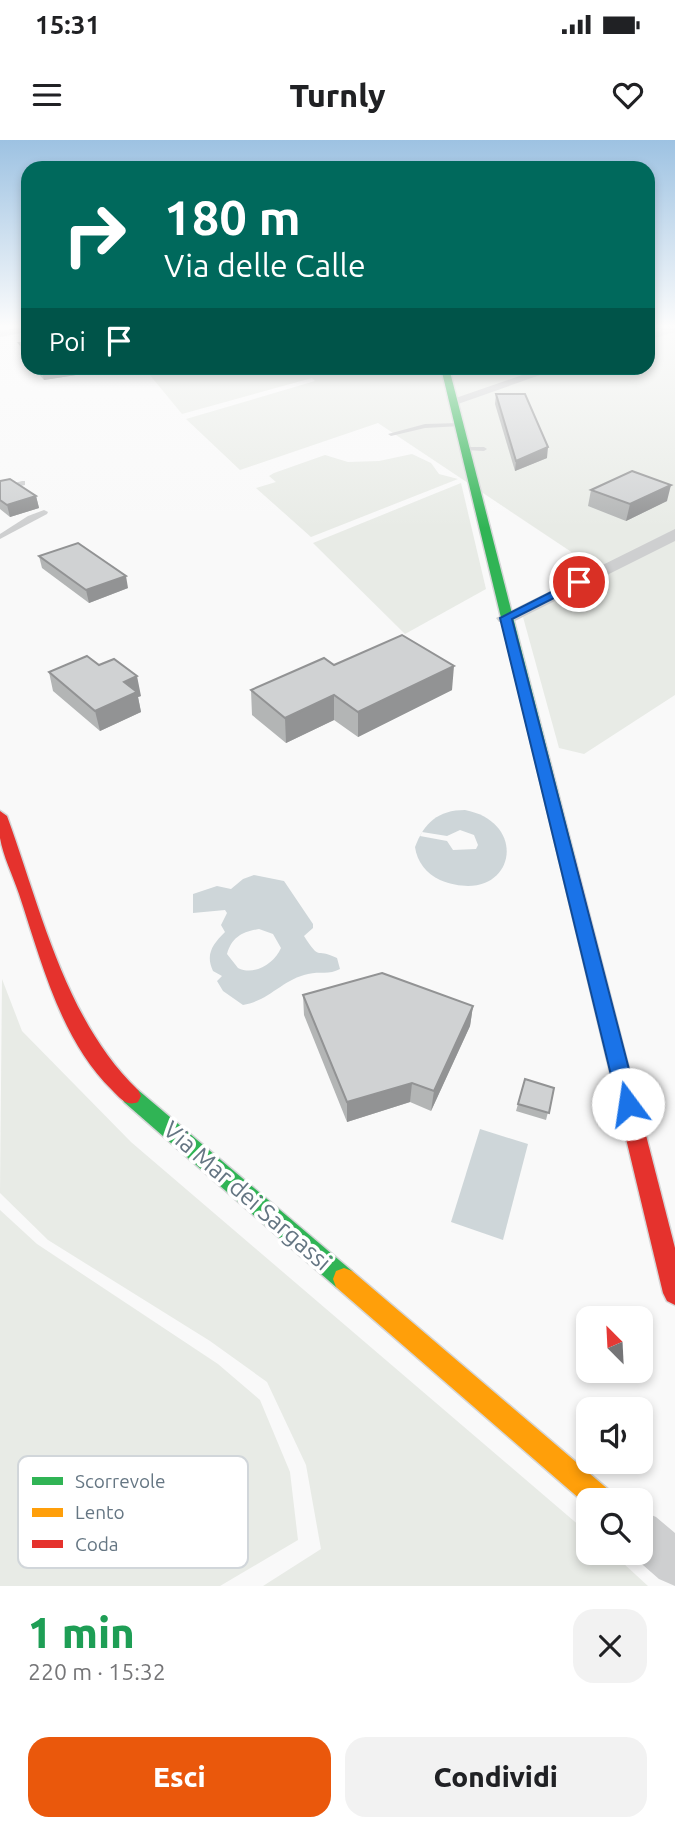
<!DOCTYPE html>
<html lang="it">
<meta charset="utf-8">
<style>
:root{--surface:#fff;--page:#f2f2f2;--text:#202124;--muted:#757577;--accent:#ea580c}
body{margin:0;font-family:Ubuntu,sans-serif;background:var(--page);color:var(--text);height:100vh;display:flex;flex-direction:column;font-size:26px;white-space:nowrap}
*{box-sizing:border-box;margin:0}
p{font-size:23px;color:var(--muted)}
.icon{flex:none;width:38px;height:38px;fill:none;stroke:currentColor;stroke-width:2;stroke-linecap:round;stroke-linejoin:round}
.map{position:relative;height:1446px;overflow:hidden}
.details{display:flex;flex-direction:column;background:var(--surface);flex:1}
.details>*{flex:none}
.top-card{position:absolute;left:21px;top:21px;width:634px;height:214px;border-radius:21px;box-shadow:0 4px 10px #0003;background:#00695c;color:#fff;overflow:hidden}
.needle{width:46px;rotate:336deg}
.controls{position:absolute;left:576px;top:1166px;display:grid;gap:14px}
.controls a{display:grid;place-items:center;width:77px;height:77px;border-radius:14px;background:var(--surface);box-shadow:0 4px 10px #0003;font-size:35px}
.pin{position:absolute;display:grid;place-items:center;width:60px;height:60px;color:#fff;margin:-30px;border:4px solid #fff;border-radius:50%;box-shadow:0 2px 7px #0007}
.me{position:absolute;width:77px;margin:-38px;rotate:346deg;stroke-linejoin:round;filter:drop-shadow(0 0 5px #0008)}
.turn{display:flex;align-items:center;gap:24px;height:147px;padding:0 28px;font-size:32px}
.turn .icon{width:91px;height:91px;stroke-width:2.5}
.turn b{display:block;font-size:49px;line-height:60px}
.then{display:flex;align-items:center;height:66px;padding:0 28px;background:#0003;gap:14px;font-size:26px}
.round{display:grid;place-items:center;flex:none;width:74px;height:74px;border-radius:21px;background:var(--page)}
.headline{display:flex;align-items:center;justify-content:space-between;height:119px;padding:0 28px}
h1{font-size:42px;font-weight:800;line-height:52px;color:#1e9e55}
.cta{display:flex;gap:14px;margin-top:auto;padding:14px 28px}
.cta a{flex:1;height:80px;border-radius:21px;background:var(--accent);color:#fff;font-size:28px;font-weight:800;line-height:80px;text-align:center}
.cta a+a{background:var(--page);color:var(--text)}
.status{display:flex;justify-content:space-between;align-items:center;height:49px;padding:0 35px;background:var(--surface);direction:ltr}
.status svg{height:19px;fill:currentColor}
header{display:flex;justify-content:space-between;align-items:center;height:91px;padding:0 28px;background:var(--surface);font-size:32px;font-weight:800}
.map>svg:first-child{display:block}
</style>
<div class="status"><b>15:31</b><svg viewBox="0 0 49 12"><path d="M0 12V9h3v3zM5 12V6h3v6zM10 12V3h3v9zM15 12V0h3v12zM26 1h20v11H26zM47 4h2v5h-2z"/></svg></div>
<header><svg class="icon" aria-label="menu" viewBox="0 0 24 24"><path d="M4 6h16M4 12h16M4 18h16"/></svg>Turnly<svg class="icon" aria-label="heart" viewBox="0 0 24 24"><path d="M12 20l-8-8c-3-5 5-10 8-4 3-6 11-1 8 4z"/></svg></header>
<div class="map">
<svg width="675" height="1446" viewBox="0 0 675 1446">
<rect width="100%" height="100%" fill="#f9f9f9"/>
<g fill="#e8ebe6">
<polygon points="648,185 675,185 675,555 584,614 559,608 523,477 606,435 378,283 240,330 186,279 315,241 312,238 182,274 149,234 171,228 648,228"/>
<polygon points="412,314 431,323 439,334 458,339 311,397 256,348 276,342 269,336 274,333 325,315 348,322 379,321"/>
<polygon points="461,343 486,449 405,494 313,403"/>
<polygon points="2,839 22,891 131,1002 588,1393 588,1412 611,1412 648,1446 263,1446 321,1409 306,1325 267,1242 210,1201 48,1100 0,1053"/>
<polygon points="0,1070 37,1104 218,1224 260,1260 290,1332 298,1400 220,1446 0,1446"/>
</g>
<g fill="#ced6d9" fill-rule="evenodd">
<path d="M465,670C533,683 513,769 440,740C427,734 417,722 415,707C424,683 438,670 465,670Z"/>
<path d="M254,735L284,741L313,784V788L304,796C321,822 314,807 337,818L340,829C329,835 320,831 308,834C283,839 269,861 243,865L223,851L217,841L222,836L213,831C205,814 213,804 225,792L221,785L227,773L225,770L193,773V754L217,746L231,749L243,739ZM259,789L273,794L281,808C274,824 254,836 238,828L227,814C232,797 242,792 259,789Z"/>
<polygon points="480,989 528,1004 503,1100 451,1082"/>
</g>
<polygon fill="#f9f9f9" points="460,690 474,695 478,705 476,709 453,710 447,701 420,696 422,692 447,696"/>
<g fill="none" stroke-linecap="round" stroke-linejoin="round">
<defs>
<g id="fast">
<polygon points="441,228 449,228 575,719 567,724 559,719"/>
<polygon points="131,947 138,950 352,1131 355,1139 352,1147 344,1150 336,1147 124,962 121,956 124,950"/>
</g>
<polygon id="slow" points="344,1128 352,1131 610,1351 614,1360 588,1360 588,1366 336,1147 333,1139 336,1131"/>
<g id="jam">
<path d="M0,671L7,676C41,769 65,880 138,950L141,956L138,962C126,967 120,958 112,950C60,899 41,820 19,754C13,736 3,716 0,698C0,689 0,680 0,671Z"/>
<polygon points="567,714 575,719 675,1108 675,1165 667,1161 663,1153 559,719"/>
</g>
</defs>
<use href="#fast" stroke="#d5d6d7" stroke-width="3"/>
<use href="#slow" stroke="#d5d6d7" stroke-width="3"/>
<use href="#jam" stroke="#d5d6d7" stroke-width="3"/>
<g fill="#cecfd0" fill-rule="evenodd">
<polygon points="459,283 462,285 461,286 425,288 391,296 388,294 425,284"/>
<polygon points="465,307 484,307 487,309 484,311 463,310 462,309"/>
<polygon points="22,341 25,341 25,345 0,351 0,347"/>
<polygon points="44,370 48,372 47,374 0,399 0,394 28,376"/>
</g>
<g fill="#cecfd0" fill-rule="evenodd">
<polygon points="675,185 675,192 648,200 648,194"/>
<polygon points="28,186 28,192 0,197 0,191"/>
<polygon points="543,228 560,228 458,264 447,261"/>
<polygon points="675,389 675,401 513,482 499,482 496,478"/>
<polygon points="640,1370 656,1377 675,1393 675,1446 659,1439 628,1412 640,1412"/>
</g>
<use href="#fast" fill="#30b455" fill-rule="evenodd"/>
<use href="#slow" fill="#ff9f0a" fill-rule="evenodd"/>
<use href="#jam" fill="#e5322d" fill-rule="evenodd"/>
</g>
<g fill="#b3b5b5">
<polygon points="28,202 28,221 21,212 19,203"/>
<polygon points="33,228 75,228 76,235 44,240"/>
<polygon points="496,254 547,318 515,331 495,264"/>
<polygon points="0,341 36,356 39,368 10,377 0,369"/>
<polygon points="591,350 667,361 626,381 588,366"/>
<polygon points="39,416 128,448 89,463 42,428"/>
<polygon points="334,525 452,550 358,597 334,580 286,603 252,575 251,550"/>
<polygon points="49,532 141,556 138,557 141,572 100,591 53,551"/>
<polygon points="303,855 473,866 470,886 431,971 410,962 347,982 304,875"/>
<polygon points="525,939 554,948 546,980 516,971"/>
</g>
<g fill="#929394">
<polygon points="59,228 75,228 76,235 44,240 42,230"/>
<polygon points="548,307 547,318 515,331 516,321"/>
<polygon points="671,345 667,361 626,381 630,364"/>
<polygon points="36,356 39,368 10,377 7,365"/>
<polygon points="126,436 128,448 89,463 86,450"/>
<polygon points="454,526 452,550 358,597 358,572"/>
<polygon points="137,536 141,556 138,557 141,572 100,591 95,571 124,542"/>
<polygon points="334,555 334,580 286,603 285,578"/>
<polygon points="473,866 470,886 431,971 434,951"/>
<polygon points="412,943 410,962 347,982 347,962"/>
</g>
<g fill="#d0d2d3" stroke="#929394" stroke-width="2">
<polygon points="28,202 28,213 19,203"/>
<polygon points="39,228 59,228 42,230"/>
<polygon points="496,254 525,254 548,307 516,321"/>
<polygon points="632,331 671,345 630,364 591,350"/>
<polygon points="10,339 36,356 7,365 0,360 0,341"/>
<polygon points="78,403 126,436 86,450 39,416"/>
<polygon points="402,495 454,526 358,572 334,555 285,578 251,550 324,518 334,525"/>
<polygon points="87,516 99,525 114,519 137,536 124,542 137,552 95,571 49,532"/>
<polygon points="382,833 473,866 434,951 412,943 347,962 303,855"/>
<polygon points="525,939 554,948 549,973 518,964"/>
</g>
<linearGradient id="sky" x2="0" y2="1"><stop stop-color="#9dc2e2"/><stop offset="0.48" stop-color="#fcfcfc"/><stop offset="1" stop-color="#fcfcfc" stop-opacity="0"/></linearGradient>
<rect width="675" height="388" fill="url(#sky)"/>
<polygon fill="#1a73e8" stroke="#114b97" stroke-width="2" points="579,438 584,442 582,444 512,479 638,964 635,970 628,973 621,970 618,964 500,478"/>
<g text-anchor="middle" stroke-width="7" stroke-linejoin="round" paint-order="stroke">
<g font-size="24" fill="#657683" stroke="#fff">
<text transform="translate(247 1056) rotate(41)" y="8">Via Mar dei Sargassi</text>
</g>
</g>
<rect x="18" y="1316" width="230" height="112" rx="10" fill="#fff" stroke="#d1d6da" stroke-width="2"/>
<rect x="32" y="1337" width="31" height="8" fill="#30b455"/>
<rect x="32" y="1368" width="31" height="9" fill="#ff9f0a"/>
<rect x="32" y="1400" width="31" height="8" fill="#e5322d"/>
<g font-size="19" fill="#657683">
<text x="75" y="1348">Scorrevole</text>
<text x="75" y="1379">Lento</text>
<text x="75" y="1411">Coda</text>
</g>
</svg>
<div class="controls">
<a><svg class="needle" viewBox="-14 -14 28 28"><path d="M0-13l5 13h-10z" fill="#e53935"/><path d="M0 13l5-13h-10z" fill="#757577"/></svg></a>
<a><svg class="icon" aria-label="sound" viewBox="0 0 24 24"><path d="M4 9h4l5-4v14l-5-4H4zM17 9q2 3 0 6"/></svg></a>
<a><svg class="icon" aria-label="search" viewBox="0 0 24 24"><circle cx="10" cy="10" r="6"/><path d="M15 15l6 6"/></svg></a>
</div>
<div class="pin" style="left:579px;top:442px;background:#d93025"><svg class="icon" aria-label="arrive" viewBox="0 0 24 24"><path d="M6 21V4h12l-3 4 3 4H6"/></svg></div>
<svg class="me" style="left:628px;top:964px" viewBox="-20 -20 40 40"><circle r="19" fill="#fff"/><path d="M0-13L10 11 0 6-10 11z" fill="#1a73e8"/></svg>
<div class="top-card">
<div class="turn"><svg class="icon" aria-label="right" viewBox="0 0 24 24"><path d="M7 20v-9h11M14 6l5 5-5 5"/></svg><div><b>180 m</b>Via delle Calle</div></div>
<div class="then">Poi<svg class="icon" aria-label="arrive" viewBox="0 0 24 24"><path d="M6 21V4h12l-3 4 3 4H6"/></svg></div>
</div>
</div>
<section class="details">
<div class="headline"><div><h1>1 min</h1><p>220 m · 15:32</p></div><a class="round"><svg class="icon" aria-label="close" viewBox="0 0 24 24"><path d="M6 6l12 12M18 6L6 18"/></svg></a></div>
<div class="cta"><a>Esci</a><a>Condividi</a></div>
</section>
